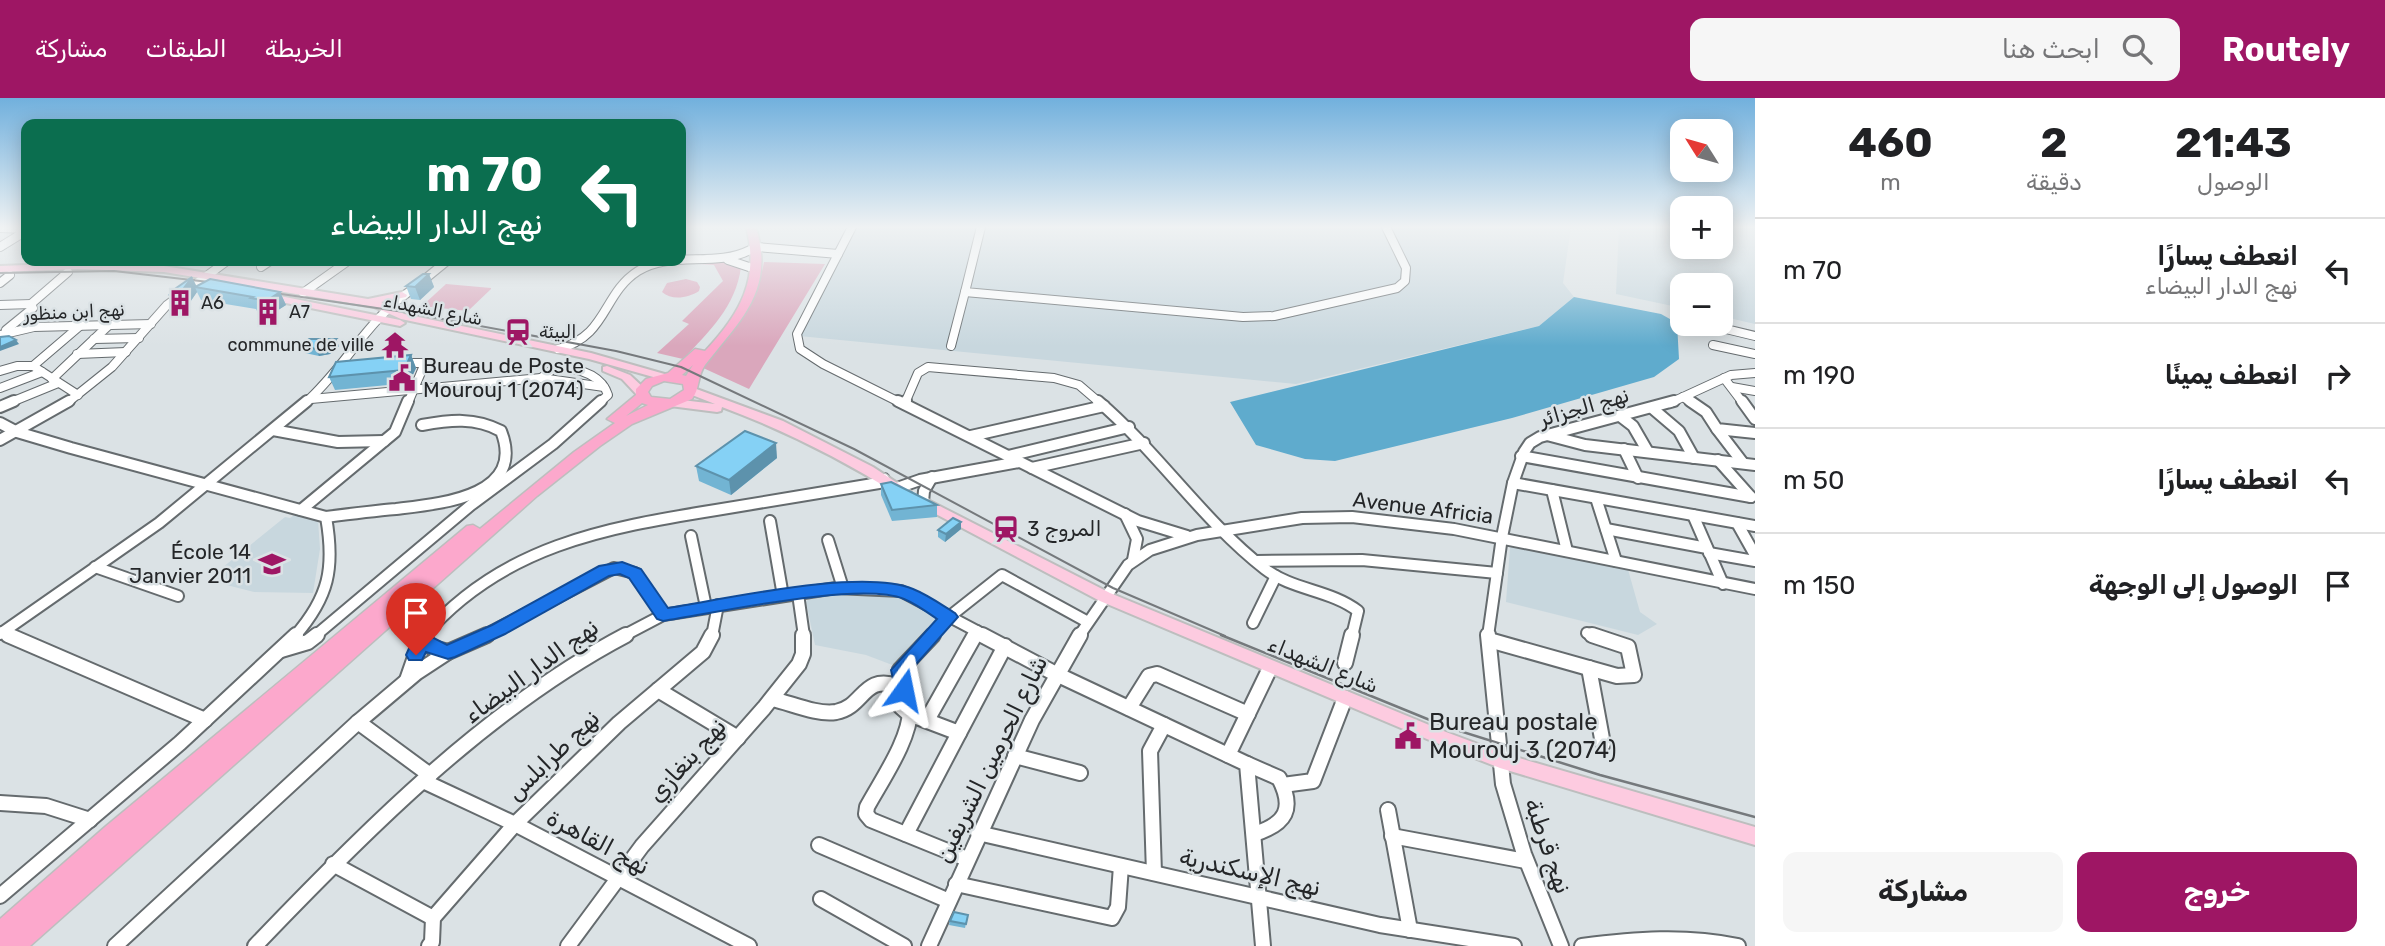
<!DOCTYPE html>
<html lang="ar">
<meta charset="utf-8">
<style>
:root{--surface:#fff;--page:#f6f6f6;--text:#202124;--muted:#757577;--line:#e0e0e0;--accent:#9e1664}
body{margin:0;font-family:Rubik,Vazirmatn,sans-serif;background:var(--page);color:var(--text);direction:rtl;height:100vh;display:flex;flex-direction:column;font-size:26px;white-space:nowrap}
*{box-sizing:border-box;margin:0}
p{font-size:23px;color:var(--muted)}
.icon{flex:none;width:38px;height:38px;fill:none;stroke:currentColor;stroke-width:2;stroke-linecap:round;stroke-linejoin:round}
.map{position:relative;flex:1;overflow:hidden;direction:ltr}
.details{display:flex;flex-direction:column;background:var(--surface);width:630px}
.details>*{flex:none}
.hud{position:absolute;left:21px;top:21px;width:665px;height:147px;border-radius:14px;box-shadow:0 4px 18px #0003;direction:rtl;background:#0b6e4f;color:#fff;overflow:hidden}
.needle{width:46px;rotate:307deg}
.fabs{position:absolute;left:1670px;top:21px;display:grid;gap:14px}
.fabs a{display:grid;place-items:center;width:63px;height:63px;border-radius:14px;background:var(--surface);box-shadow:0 4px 18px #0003;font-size:35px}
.pin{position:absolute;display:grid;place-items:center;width:60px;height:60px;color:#fff;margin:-72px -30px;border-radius:50% 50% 50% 0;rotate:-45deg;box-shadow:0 0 7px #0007}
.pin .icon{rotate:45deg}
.me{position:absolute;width:77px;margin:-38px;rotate:12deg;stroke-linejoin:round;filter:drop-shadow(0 0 5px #0008)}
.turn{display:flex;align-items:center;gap:24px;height:147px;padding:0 28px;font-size:32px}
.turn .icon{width:91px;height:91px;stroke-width:2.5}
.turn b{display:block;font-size:49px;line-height:60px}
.eta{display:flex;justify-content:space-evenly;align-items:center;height:119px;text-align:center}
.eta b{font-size:42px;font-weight:700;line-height:49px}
.cta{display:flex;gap:14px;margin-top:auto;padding:14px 28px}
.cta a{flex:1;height:80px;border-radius:14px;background:var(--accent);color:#fff;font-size:28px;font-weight:700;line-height:80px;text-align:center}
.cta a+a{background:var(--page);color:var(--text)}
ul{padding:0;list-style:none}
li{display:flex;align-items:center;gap:21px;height:105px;padding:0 28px;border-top:2px solid var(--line)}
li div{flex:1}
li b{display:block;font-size:26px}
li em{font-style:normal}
header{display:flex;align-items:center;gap:42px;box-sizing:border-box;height:98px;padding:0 35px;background:var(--accent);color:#fff}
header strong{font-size:33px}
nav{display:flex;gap:38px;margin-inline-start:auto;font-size:24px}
.search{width:490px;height:63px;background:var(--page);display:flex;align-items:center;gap:18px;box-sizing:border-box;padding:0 24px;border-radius:14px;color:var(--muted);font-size:26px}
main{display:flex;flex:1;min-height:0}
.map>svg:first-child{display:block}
</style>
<header>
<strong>Routely</strong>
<div class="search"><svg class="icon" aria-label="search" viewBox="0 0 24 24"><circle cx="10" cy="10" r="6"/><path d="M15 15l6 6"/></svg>ابحث هنا</div>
<nav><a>الخريطة</a><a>الطبقات</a><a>مشاركة</a></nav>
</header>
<main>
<section class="details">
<div class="eta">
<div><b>21:43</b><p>الوصول</p></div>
<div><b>2</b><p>دقيقة</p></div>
<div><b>460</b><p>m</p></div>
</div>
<ul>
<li><svg class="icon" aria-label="left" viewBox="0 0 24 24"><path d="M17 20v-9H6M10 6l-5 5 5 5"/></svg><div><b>انعطف يسارًا</b><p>نهج الدار البيضاء</p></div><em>70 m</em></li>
<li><svg class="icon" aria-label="right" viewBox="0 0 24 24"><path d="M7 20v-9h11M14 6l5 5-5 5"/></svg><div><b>انعطف يمينًا</b></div><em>190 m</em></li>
<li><svg class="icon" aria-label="left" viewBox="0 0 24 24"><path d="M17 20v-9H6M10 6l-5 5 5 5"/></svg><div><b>انعطف يسارًا</b></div><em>50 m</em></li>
<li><svg class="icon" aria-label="arrive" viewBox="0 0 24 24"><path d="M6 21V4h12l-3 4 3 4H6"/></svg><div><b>الوصول إلى الوجهة</b></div><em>150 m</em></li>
</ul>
<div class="cta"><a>خروج</a><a>مشاركة</a></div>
</section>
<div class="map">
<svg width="1755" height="848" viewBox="0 0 1755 848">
<rect width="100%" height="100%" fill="#dbe2e5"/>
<g fill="#c8d7de">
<polygon points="855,129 1571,129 1563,185 1574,199 1539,228 1296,286 799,238"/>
<polygon points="1619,129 1682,129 1682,149 1720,149 1720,129 1755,129 1755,226 1720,218 1720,187 1682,187 1682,210 1616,196"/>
<polygon points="297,415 318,422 320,451 313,495 254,494 207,482 285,419 290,420"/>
<polygon points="1515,445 1627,468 1640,514 1657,526 1638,537 1506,504 1510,450"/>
<polygon points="826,493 904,495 944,516 895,568 866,557 815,547 806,504 813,496"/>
</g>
<g fill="#daa7bc">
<path d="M725,164L741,169C736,208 709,234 683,261L657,255L689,226L682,223L723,183L714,167L684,165Z"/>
<path d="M764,164L825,166L749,291L701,269C735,231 754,215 764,164Z"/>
<path d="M686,181L697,184L700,189L699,193C688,200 672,203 662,194L667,185Z"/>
<polygon points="446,186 491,190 491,191 468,213 422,208"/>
</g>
<polygon fill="#5fabcd" points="1574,199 1661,216 1677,225 1679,261 1654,279 1512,320 1335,363 1305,361 1256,347 1230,304 1539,228"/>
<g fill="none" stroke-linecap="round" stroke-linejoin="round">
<defs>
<g id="minor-far2">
<polyline points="852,129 797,236 800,251 823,266 901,305"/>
<polyline points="981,129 965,194 1243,219 1274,218 1397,190 1405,183 1406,170 1386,129"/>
<polyline points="0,130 26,131"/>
<polyline points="0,149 26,133"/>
<polyline points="757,149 838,156"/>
<polyline points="728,162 749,169"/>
<polyline points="261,169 270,163"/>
<polyline points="0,185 10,177"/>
<polyline points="420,185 447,163"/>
<polyline points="303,195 348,163"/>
<polyline points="0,207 31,206"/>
<polyline points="1705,226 1755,238"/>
<polyline points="6,232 33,210 31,206 68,174"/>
<polyline points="0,237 34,229 151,226"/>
<polyline points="94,241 139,240"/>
<polyline points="1713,247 1755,256"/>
<polyline points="951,248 965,194"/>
<path d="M558,251C608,238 602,196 638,173C671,152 715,170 750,152"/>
<polyline points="77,256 126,254"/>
<polyline points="400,265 425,265 408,305"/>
<polyline points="0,273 17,268 33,268"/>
<path d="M541,280L556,269C577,270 601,275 608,297L599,305"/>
<polyline points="1724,280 1743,305"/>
<polyline points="52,281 109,227"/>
<polyline points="1732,289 1755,293"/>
<polyline points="0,290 42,274"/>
<polyline points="78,297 33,268 81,227"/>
<polyline points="1683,299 1692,305"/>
<polyline points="311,301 541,280 604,289"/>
<polyline points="9,305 58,285"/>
<polyline points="67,305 112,269 167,207 227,163"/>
<path d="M305,305C345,270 368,220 413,191"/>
<polyline points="905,305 918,275 928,269 1054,280 1079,287 1100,305"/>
<polyline points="1670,305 1731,277 1755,275"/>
</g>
<g id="minor-far1">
<polyline points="898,303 1138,423 1187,438"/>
<path d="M1098,303C1158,354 1203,423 1265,471C1292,492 1331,492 1358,513L1352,538"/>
<polyline points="1690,303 1706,314 1717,331 1755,335"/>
<polyline points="1742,303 1755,321"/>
<polyline points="905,306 906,303"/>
<polyline points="0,309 14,303"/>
<polyline points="1652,310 1679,333 1694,360"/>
<polyline points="1620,318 1633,328 1648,354"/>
<path d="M0,325L17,334L71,350L326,419C335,470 329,499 295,538"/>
<polyline points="1717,331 1743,365"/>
<polyline points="273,332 338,344 384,343"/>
<polyline points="1547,337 1585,347 1755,367"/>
<polyline points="971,338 1104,308"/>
<polyline points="0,342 69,303"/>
<polyline points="1624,351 1638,380"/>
<polyline points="1008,358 1129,329"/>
<polyline points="1521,358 1751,399"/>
<polyline points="1718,362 1751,399"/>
<polyline points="1032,370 1144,345"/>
<polyline points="1513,385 1755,428"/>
<polyline points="897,390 920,382 1019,364"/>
<polyline points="1552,392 1567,453"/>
<polyline points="1596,400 1616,463"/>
<polyline points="923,404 924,393 932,379"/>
<polyline points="301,412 395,334 408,303"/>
<polyline points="1125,416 1137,441 1133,462"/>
<polyline points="1693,417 1723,486"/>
<path d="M326,419C349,416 373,413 396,411C438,406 527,399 501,333C475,319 450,322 422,327"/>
<polyline points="770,423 783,498"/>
<polyline points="1737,425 1755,457"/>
<polyline points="1606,431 1707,450"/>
<polyline points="691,438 706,509"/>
<polyline points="828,442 843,490"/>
<polyline points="1709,455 1755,463"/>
<polyline points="1256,463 1362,462 1497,475"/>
<polyline points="95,469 178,498"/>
<polyline points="798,496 804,538"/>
<polyline points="1253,525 1276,478"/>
<polyline points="2,534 12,538"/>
<polyline points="1587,535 1597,538"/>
<polyline points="0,536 159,425 307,303"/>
<polyline points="315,538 471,407 553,346 601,303"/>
<path d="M424,538C502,448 604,430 716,412C770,403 825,394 879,385L884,381"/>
<polyline points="483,538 614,470 635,475 663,517"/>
<polyline points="623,538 663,517 836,490 901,493 986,538"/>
<polyline points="712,538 718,507"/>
<polyline points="931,538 949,519 1002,477 1086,523"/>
<polyline points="974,538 977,533"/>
<polyline points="1079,538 1128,467 1150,452 1197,437 1302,420 1352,419 1454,431 1755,491"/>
<polyline points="1488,538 1502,439 1513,385 1524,354 1530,345 1540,339 1674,303"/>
</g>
<g id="minor">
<polyline points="8,537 205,622"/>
<path d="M933,537L900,572C903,584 909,597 910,609C912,639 881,683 867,709L866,716L871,722L967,761"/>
<polyline points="982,537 1054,575 1247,666 1263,848"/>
<polyline points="1488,537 1503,686 1524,756 1561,848"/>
<polyline points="421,542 433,550 448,554"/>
<polyline points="1489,542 1617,578 1634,577 1628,549 1592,537"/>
<polyline points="281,552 308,544 317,537"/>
<polyline points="1345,565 1352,537"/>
<polyline points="1589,570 1603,646"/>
<polyline points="407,582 421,542 426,537"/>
<polyline points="658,592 738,640"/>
<path d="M772,601C791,605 816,617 836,614C864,609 863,576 897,588L901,609L909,616L959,635L1005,548"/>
<polyline points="1129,610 1149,578 1157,576 1248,616"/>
<polyline points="927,622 975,537"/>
<polyline points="358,624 430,677"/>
<polyline points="1228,657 1270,570"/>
<polyline points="1015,658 1080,675"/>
<path d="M1247,666L1279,680C1295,711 1286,726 1254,736"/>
<polyline points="423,683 515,726 749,848"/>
<polyline points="1283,687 1313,683 1345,600"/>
<polyline points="0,705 46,708 90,722"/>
<polyline points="1388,712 1410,832"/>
<polyline points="978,735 1380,827 1514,848"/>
<polyline points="906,736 959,635"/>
<polyline points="1392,738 1526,763"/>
<polyline points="819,747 949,803"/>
<polyline points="333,766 433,820"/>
<polyline points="1154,775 1150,653 1164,627"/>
<polyline points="956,786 1112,820 1118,809 1121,768"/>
<polyline points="0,798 180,645 296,537"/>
<polyline points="821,801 904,848"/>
<polyline points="115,848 358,624 416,575 448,554 487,537"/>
<path d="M255,848C363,735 487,610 626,537"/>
<polyline points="429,848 432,844 433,820 515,726 619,625 703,554 712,537"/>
<polyline points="568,848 642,748 764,610 799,566 803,556 803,537"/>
<polyline points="929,848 1032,622 1080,537"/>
<path d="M1582,848C1635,841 1685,837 1738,848"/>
</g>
<g id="major">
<polygon points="78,165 164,168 368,201 402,194 407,197 406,199 381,204 404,216 591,255 668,277 670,279 664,282 589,261 401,221 374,209 164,174 78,171 0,174 0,168"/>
<polygon points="265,195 400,222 405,225 400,228 261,200 261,196"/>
<polygon points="607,268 630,277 645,291 645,297 637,297 622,281 603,273 603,269"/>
<path d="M691,289L783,323L873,369L911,394L904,398L899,397C843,362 784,332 722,309L721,313L717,314L670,308L668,305L670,302L674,301L715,306L687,295V291Z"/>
<polygon points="922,399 1110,495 1446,634 1502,655 1755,729 1755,747 1500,670 1434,644 1100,503 917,406 915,403"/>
</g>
<path id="highway" d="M746,129H756C775,193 741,221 705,267C697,278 700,291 692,301L632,326L600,348L537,398L30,848H0V821L105,729L467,428L473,427L480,431L574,354L615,325L607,321L636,297V291L646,281L668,275L695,251L705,253C740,216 760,181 746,129ZM693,267L686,278L682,277ZM664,283L683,286L684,292L670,301L651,299L648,294L652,288ZM642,305L648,307L626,318Z"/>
</defs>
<use href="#minor-far2" stroke="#656b6e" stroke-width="10"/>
<use href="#minor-far1" stroke="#656b6e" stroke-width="14"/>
<use href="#minor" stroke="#656b6e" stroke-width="18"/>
<use href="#major" stroke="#bdbebe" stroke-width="4"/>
<use href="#highway" stroke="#bdbebe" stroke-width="3"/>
<use href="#minor-far2" stroke="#fff" stroke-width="8"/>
<use href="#minor-far1" stroke="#fff" stroke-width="10"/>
<use href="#minor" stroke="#fff" stroke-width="14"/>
<use href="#major" fill="#fdcbe0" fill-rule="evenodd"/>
<use href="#highway" fill="#fca8cc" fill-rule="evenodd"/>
<g stroke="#75797c" stroke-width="2">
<polyline points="0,175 114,173 226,186"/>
<polyline points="261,193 404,214 616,253 681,269 854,351 1113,490 1225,538"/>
</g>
<polyline stroke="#75797c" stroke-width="2.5" points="1221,537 1447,629 1600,677 1755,719"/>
</g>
<g fill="#72b4d3">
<polygon points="429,176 434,189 420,202 411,201 406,188"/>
<polygon points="196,188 280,194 286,207 272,216 257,213 256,211 201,202 197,194 188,207 177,209 170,196"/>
<polygon points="302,248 339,248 330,256 319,258 305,255"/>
<polygon points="411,257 416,270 409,285 335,292 329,279"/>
<polygon points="777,360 731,397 699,383 696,368"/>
<polygon points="881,386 937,407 937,419 892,423 881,397"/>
<polygon points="961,424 961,431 945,444 938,439 938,432"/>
<polygon points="968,817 965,830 949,827 950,823"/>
</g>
<g fill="#5d92ac">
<polygon points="429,176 434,189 420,202 415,189"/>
<polygon points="192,179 197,189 195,189 197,194 188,207 177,209 170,196"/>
<polygon points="280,194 286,207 272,216 266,203"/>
<polygon points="336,241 339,248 330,256 319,258 316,251"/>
<polygon points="16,242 19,246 0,253 0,249"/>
<polygon points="411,257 416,270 409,285 404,272"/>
<polygon points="776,345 777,360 731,397 729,382"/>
<polygon points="961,424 961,431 945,444 946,436"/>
</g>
<g fill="#85d1f5" stroke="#5d92ac" stroke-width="2">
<polygon points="423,176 429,176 415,189 406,188"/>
<polygon points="192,179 181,194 170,196 172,193"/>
<polygon points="210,181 280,194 266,203 251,200 253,199 195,189"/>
<polygon points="9,238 16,242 0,249 0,239"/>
<polygon points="309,241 336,241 327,249 316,251 302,248"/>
<polygon points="411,257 404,272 329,279 336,264"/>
<polygon points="745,333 776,345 729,382 696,368"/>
<polygon points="891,384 937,407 892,412 881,386"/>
<polygon points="953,420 961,424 946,436 938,432"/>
<polygon points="954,814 968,817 966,826 950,823"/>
</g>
<linearGradient id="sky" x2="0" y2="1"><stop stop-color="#71b0dd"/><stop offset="0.52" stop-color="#eff2f3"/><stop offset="1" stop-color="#eff2f3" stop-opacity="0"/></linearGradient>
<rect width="1755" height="248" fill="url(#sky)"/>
<path fill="#1a73e8" stroke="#114b97" stroke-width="2" d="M622,464L641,471L668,510C726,501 861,470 913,491C928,497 942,507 955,515L958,519L910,573L913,592L910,598L904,600L897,598L891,572L937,521C927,514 916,506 904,501C859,483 717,515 663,523L657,521L629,480L620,476L609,478L505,536L455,559L448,561L426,554L422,562H409L406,557L415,537H428L447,547L492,527L599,468Z"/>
<defs>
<symbol id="building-bare" viewBox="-9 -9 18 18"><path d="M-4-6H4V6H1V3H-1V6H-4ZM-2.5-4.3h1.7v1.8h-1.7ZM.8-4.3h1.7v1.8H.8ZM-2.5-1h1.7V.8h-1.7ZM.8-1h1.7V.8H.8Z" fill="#9e1664" stroke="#dbe2e5" stroke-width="2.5" paint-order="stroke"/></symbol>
<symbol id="station-bare" viewBox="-9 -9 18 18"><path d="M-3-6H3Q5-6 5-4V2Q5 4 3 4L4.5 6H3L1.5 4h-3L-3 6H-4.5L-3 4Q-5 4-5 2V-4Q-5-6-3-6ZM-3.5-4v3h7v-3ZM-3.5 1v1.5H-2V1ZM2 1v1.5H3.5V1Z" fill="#9e1664" stroke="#dbe2e5" stroke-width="2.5" paint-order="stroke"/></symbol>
<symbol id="temple-bare" viewBox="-9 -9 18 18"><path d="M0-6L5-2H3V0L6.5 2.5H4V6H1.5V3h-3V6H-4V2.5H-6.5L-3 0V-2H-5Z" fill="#9e1664" stroke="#dbe2e5" stroke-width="2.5" paint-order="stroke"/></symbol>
<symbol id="civic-bare" viewBox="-9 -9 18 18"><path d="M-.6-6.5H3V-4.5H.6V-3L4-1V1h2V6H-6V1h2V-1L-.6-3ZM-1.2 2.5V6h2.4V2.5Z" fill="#9e1664" stroke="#dbe2e5" stroke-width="2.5" paint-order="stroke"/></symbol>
<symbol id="school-bare" viewBox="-9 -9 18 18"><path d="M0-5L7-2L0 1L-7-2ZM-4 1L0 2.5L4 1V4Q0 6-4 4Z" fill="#9e1664" stroke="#dbe2e5" stroke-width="2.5" paint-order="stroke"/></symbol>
</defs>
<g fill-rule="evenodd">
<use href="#building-bare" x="161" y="186" width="38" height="38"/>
<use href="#building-bare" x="249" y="195" width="38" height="38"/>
<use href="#station-bare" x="499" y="215" width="38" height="38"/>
<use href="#temple-bare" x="376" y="228" width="38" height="38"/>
<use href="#civic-bare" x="383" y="261" width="38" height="38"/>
<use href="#station-bare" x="987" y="412" width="38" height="38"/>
<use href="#school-bare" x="253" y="447" width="38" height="38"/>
<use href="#civic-bare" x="1389" y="619" width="38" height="38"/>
</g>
<g text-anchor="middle" stroke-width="5" stroke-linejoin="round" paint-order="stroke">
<g font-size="18" fill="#242628" stroke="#dbe2e5" text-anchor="start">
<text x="201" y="211">A6</text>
<text x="289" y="220">A7</text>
<text x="539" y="240">البيئة</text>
<text x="374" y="253" text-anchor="end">commune de ville</text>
</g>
<g font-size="18" fill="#242628" stroke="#dbe2e5">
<text transform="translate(433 212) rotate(11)" y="6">شارع الشهداء</text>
<text transform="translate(74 214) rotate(-3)" y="6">نهج ابن منظور</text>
</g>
<g font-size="21" fill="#242628" stroke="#dbe2e5" text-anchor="start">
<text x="423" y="275">Bureau de Poste<tspan x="423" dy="24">Mourouj 1 (2074)</tspan></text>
<text x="1027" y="438">المروج 3</text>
<text x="251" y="461" text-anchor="end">École 14<tspan x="251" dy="24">Janvier 2011</tspan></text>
</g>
<g font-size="21" fill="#242628" stroke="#dbe2e5">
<text transform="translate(1584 309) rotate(-16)" y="7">نهج الجزائر</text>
<text transform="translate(1423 410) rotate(7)" y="7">Avenue Africia</text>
<text transform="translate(1323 567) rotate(22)" y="7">شارع الشهداء</text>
</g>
<g font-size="24" fill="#242628" stroke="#dbe2e5">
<text transform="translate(531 573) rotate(-36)" y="8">نهج الدار البيضاء</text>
<text transform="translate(553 657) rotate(-44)" y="8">نهج طرابلس</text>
<text transform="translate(991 661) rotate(-64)" y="8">شارع الحرمين الشريفين</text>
<text transform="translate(687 662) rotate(-48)" y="8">نهج بنغازي</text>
<text transform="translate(598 744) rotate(28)" y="8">نهج القاهرة</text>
<text transform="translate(1548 748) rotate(71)" y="8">نهج قرطبة</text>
<text transform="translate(1250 774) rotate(13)" y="8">نهج الإسكندرية</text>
</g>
<g font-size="24" fill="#242628" stroke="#dbe2e5" text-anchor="start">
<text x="1429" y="632">Bureau postale<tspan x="1429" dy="28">Mourouj 3 (2074)</tspan></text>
</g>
</g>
</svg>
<div class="fabs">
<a><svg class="needle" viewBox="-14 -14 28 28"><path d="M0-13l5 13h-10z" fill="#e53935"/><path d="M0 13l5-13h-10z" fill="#757577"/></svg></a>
<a>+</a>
<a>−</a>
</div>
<div class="pin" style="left:416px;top:557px;background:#d93025"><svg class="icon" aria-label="arrive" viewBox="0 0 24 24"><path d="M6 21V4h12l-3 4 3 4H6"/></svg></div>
<svg class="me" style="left:904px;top:592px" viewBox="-20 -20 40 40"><path d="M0-17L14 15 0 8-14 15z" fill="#1a73e8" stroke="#fff" stroke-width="4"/></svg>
<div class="hud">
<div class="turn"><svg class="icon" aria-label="left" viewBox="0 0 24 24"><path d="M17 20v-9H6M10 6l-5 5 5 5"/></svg><div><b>70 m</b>نهج الدار البيضاء</div></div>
</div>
</div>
</main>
